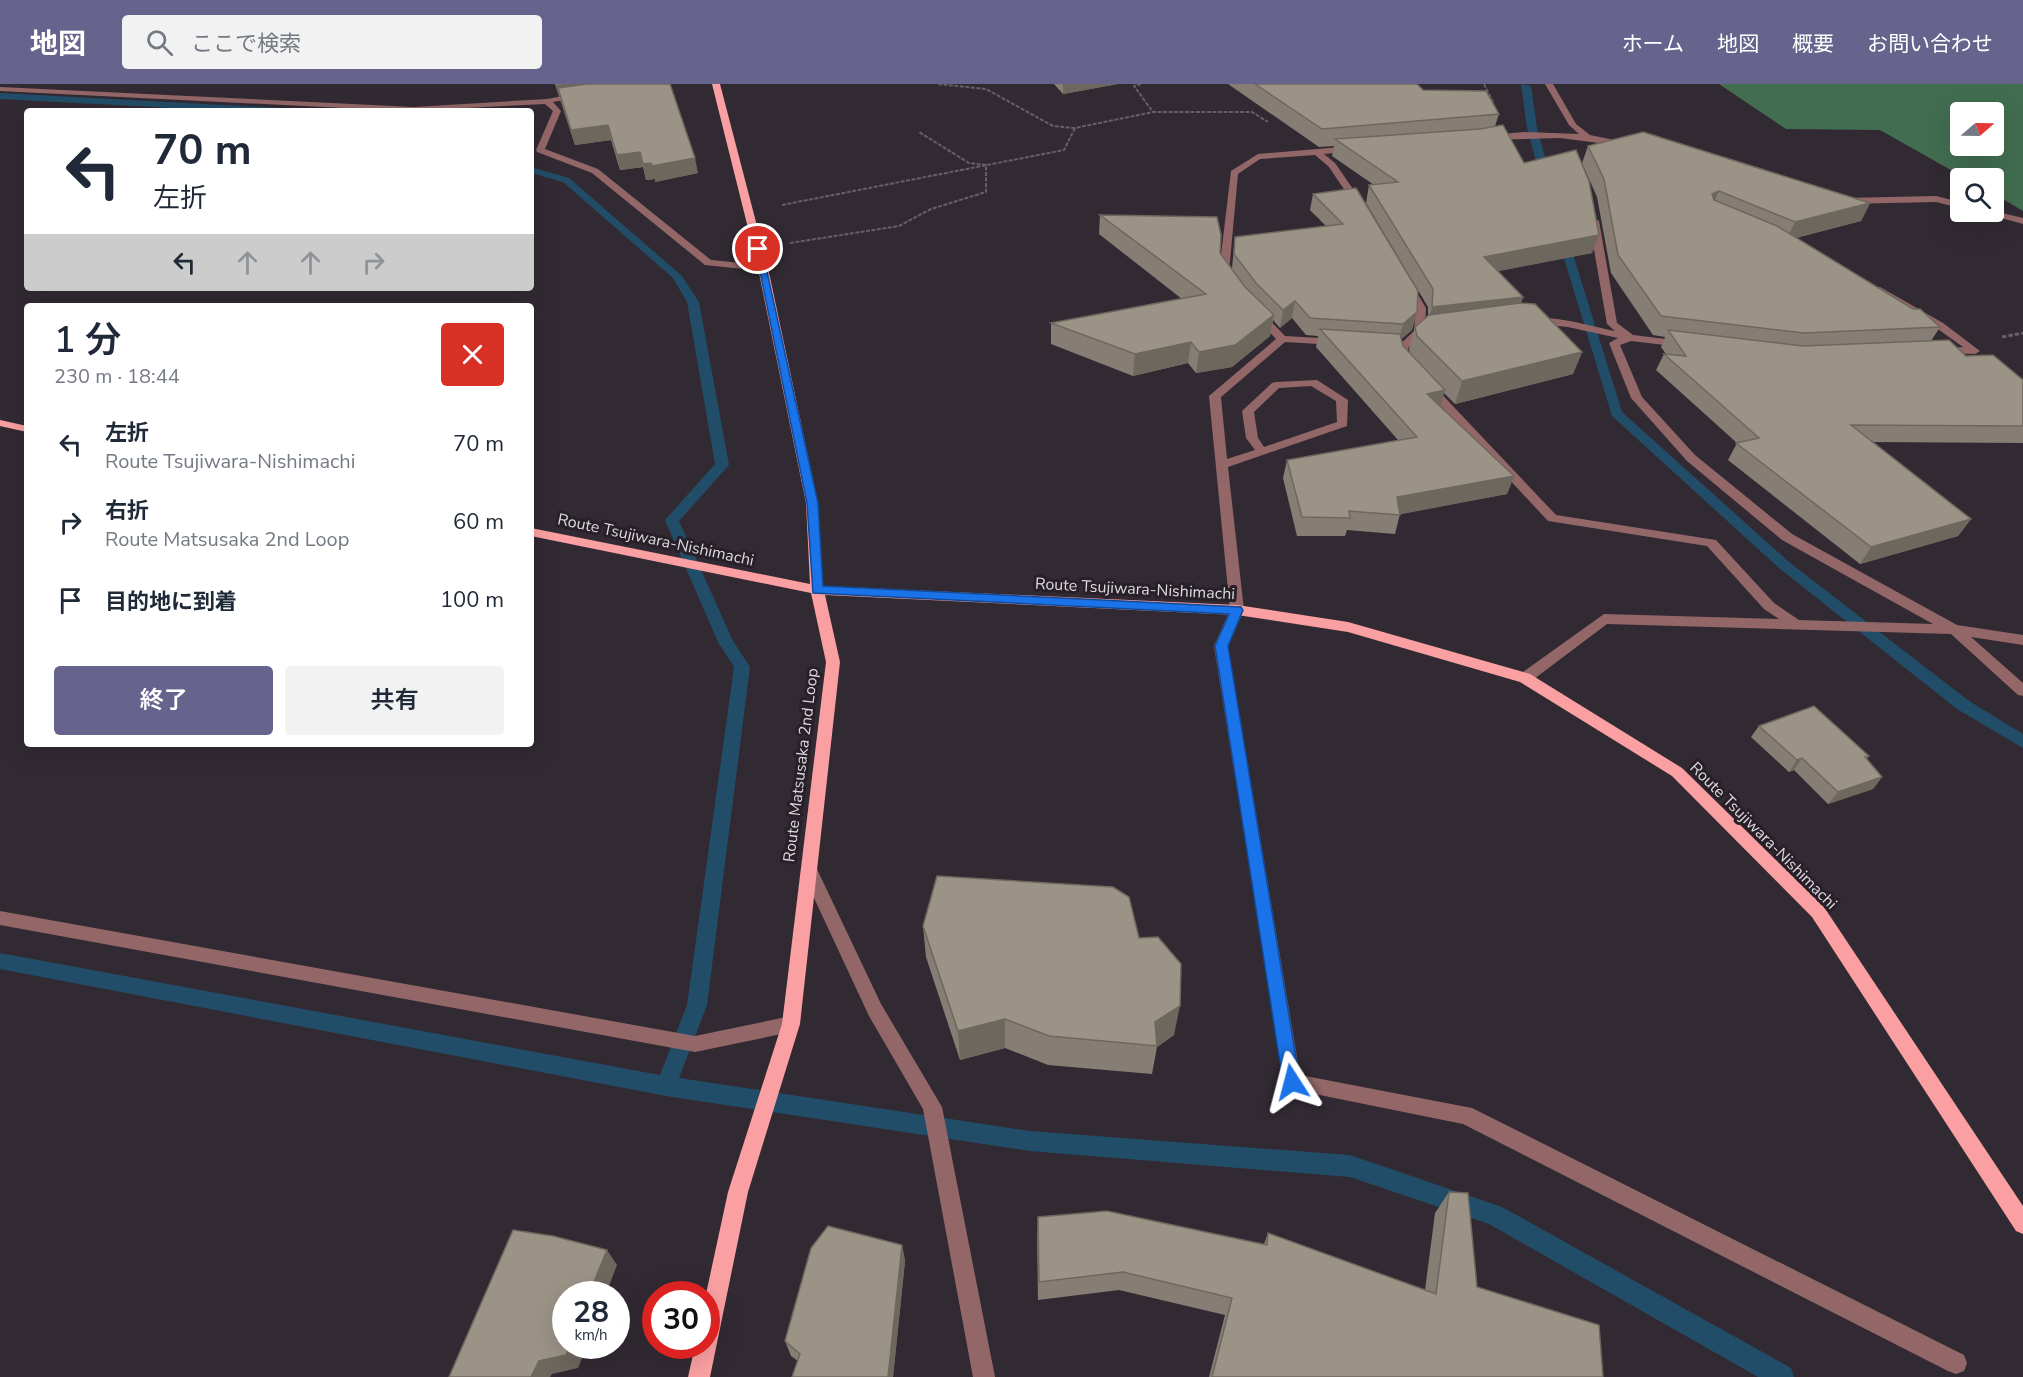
<!DOCTYPE html>
<html lang="ja">
<meta charset="utf-8">
<style>
:root{--surface:#fff;--page:#f2f2f3;--text:#1f2937;--muted:#747a83;--accent:#66638c}
body{margin:0;font-family:"Nunito Sans","Noto Sans JP",sans-serif;background:var(--page);color:var(--text);height:100vh;display:flex;flex-direction:column;font-size:22px;white-space:nowrap}
*{box-sizing:border-box;margin:0}
p{font-size:20px;color:var(--muted)}
.icon{flex:none;width:33px;height:33px;fill:none;stroke:currentColor;stroke-width:2;stroke-linecap:round;stroke-linejoin:round}
.map{position:relative;flex:1;overflow:hidden}
.side{position:absolute;left:24px;top:219px;width:510px;height:444px;display:flex;flex-direction:column;background:var(--surface);border-radius:6px;box-shadow:0 6px 24px #0002}
.side>*{flex:none}
.banner{position:absolute;left:24px;top:24px;width:510px;height:183px;border-radius:6px;box-shadow:0 6px 24px #0002;background:#fff;color:var(--text);overflow:hidden}
.needle{width:39px;rotate:70deg}
.controls{position:absolute;left:1950px;top:18px;display:grid;gap:12px}
.controls a{display:grid;place-items:center;width:54px;height:54px;border-radius:6px;background:var(--surface);box-shadow:0 6px 24px #0002;font-size:30px}
.speed{position:absolute;left:552px;top:1197px;display:flex;gap:12px;font-size:30px;font-weight:700;text-align:center}
.speed>*{display:grid;place-content:center;width:78px;height:78px;border-radius:50%;background:var(--surface);box-shadow:0 6px 24px #0002;line-height:1}
.speed small{font-size:15px;font-weight:400}
.speed .limit{border:9px solid #d22;background:#fff;color:#111}
.pin{position:absolute;display:grid;place-items:center;width:51px;height:51px;color:#fff;margin:-26px;border:3px solid #fff;border-radius:50%;box-shadow:0 2px 6px #0007}
.me{position:absolute;width:66px;margin:-33px;rotate:351deg;stroke-linejoin:round;filter:drop-shadow(0 0 4px #0008)}
.turn{display:flex;align-items:center;gap:21px;height:126px;padding:0 30px;font-size:27px}
.turn .icon{width:78px;height:78px;stroke-width:2.5}
.turn b{display:block;font-size:42px;line-height:51px}
.lanes{display:flex;align-items:center;height:57px;padding:0 30px;background:#0003;justify-content:center;gap:30px;direction:ltr}
.lanes .off{opacity:.35}
.round{display:grid;place-items:center;flex:none;width:63px;height:63px;border-radius:6px;background:var(--page)}
.summary{display:flex;align-items:center;justify-content:space-between;height:102px;padding:0 30px}
h1{font-size:36px;font-weight:600;line-height:45px}
.primary-button{display:flex;gap:12px;margin-top:auto;padding:12px 30px}
.primary-button a{flex:1;height:69px;border-radius:6px;background:var(--accent);color:#fff;font-size:24px;font-weight:600;line-height:69px;text-align:center}
.primary-button a+a{background:var(--page);color:var(--text)}
ul{padding:0;list-style:none}
li{display:flex;align-items:center;gap:18px;height:78px;padding:0 30px}
li div{flex:1}
li b{display:block;font-size:22px}
li em{font-style:normal}
header{display:flex;align-items:center;gap:36px;box-sizing:border-box;height:84px;padding:0 30px;background:var(--accent);color:#fff}
header strong{font-size:28px}
nav{display:flex;gap:33px;margin-inline-start:auto;font-size:21px}
.search{width:420px;height:54px;background:var(--page);display:flex;align-items:center;gap:15px;box-sizing:border-box;padding:0 21px;border-radius:6px;color:var(--muted);font-size:22px}
.map>svg:first-child{display:block}
</style>
<header>
<strong>地図</strong>
<div class="search"><svg class="icon" aria-label="search" viewBox="0 0 24 24"><circle cx="10" cy="10" r="6"/><path d="M15 15l6 6"/></svg>ここで検索</div>
<nav><a>ホーム</a><a>地図</a><a>概要</a><a>お問い合わせ</a></nav>
</header>
<div class="map">
<svg width="2023" height="1293" viewBox="0 0 2023 1293">
<rect width="100%" height="100%" fill="#322a33"/>
<path fill="#426d51" fill-rule="evenodd" d="M1719,0H2023V127L1994,110V94H1965L1880,46L1786,45ZM1960,28H1994V62H1960Z"/>
<g fill="none" stroke-linecap="round" stroke-linejoin="round">
<g fill="#224d68" fill-rule="evenodd">
<polygon points="1521,0 1531,2 1537,44 1551,95 1549,97 1541,95 1527,44"/>
<polygon points="0,9 281,24 285,27 231,27 0,15"/>
<polygon points="531,83 569,94 682,192 699,218 729,381 679,437 733,557 750,583 707,921 679,994 1030,1047 1350,1071 1502,1123 1791,1284 1794,1293 1758,1293 1489,1140 1350,1093 1030,1067 666,1012 0,885 0,869 660,991 687,921 734,583 718,558 665,436 715,380 687,218 673,194 563,98 531,89"/>
<polygon points="1562,148 1567,151 1622,328 1789,478 1969,617 2023,650 2023,664 1957,625 1779,484 1612,332 1557,151"/>
</g>
<g stroke="#665f67" stroke-width="2" stroke-dasharray="4 1.5" stroke-linecap="butt">
<polyline points="938,0 986,5 1053,42 1075,44 1153,28 1252,28 1268,38"/>
<polyline points="1141,0 1134,2 1153,28"/>
<polyline points="1484,0 1494,20"/>
<polyline points="782,121 1064,66 1075,44"/>
<polyline points="790,159 899,142 931,125 986,108 986,81 969,79 919,48"/>
</g>
<polyline stroke="#665f67" stroke-width="3" stroke-dasharray="4.5 2" stroke-linecap="butt" points="2002,253 2023,249"/>
<g fill="#936768" fill-rule="evenodd">
<polygon points="1545,0 1553,0 1576,40 1590,51 1634,60 1630,63 1560,54 1487,56 1486,54 1490,51 1525,48 1579,50 1569,41"/>
<polygon points="0,3 414,23 547,15 579,9 582,9 582,13 553,18 561,27 545,65 598,85 711,176 763,181 768,184 763,187 705,181 592,89 537,68 536,66 553,27 545,20 405,27 0,7"/>
<polygon points="1353,62 1356,63 1356,67 1324,70 1335,79 1364,121 1359,124 1356,123 1329,83 1315,71 1260,75 1238,90 1229,188 1234,194 1225,196 1219,188 1231,87 1258,70"/>
<polygon points="1936,112 1960,118 1960,124 1936,118 1844,120 1839,117 1844,114"/>
<polygon points="1994,127 2023,134 2023,140 1979,128"/>
<path d="M1594,134L1599,137L1617,239L1633,251L1682,257L1687,260L1682,263L1631,257L1620,261L1642,313L1695,371L1792,450L1957,541L2023,551V561L1971,553L2023,599V612L2018,611L1951,550L1607,540L1530,598H1520L1518,594L1520,590L1604,530L1779,535L1764,525L1707,462L1548,437L1425,305V301H1433L1556,431L1716,456L1774,519L1799,536L1933,540L1782,456L1687,377L1631,314L1609,259L1618,254L1568,243L1530,239L1529,237C1542,227 1598,244 1615,247L1607,240L1589,137Z"/>
<polygon points="1407,198 1411,199 1426,224 1425,244 1435,247 1422,251 1408,264 1411,279 1406,282 1401,279 1397,263 1414,247 1416,224 1402,201"/>
<polygon points="1872,203 1880,203 1943,239 1980,267 1975,270 1938,269 1938,265 1963,263 1935,243 1872,207"/>
<path d="M1257,226L1261,227L1285,252L1336,255L1341,258L1336,261L1285,258L1221,313L1227,375L1255,366L1246,354L1242,327L1272,299L1276,298L1317,296L1348,316L1347,342L1228,383L1244,526L1228,562L1300,991L1472,1024L1964,1271L1967,1279L1964,1287L1956,1290L1948,1287L1463,1040L1285,1004L1214,562L1230,526L1209,312L1276,255L1252,229ZM1311,302L1336,317L1337,338L1264,363L1258,354L1254,328L1279,304Z"/>
<polygon points="809,779 815,781 881,920 942,1023 995,1293 973,1293 923,1025 869,932 801,786 803,781"/>
<polygon points="0,827 695,952 791,932 797,934 800,940 797,946 791,948 695,968 0,841"/>
</g>
<g fill="#faa0a2" fill-rule="evenodd">
<polygon points="712,0 720,0 768,184 818,419 823,502 1237,521 1348,538 1530,590 1682,684 1824,823 2023,1122 2023,1150 2016,1147 1812,833 1672,692 1520,598 1348,548 1237,531 825,511 840,578 800,940 748,1108 710,1293 688,1293 695,1262 706,1262 706,1210 728,1108 782,940 826,578 811,509 531,452 531,444 810,500 806,419 758,184"/>
<polygon points="0,336 27,342 27,348 0,342"/>
</g>
</g>
<g fill="#867e74">
<polygon points="555,0 670,0 698,89 655,98 655,95 646,96 643,83 620,86 611,56 575,61"/>
<polygon points="1054,0 1118,0 1063,10"/>
<polygon points="1228,0 1417,0 1423,6 1499,30 1495,42 1524,79 1599,151 1592,169 1498,187 1523,213 1521,219 1582,268 1573,290 1455,320 1444,309 1440,322 1514,392 1507,410 1400,430 1395,450 1347,446 1345,452 1297,452 1283,394 1287,376 1398,356 1316,263 1318,252 1306,251 1292,234 1280,244 1273,236 1270,252 1232,283 1196,289 1188,279 1133,292 1051,260 1051,239 1182,215 1099,150 1100,131 1220,169 1232,184 1235,153 1326,142 1310,126 1313,110 1356,104 1417,228 1412,246 1401,255 1403,262 1410,269 1409,265 1415,243 1428,232 1428,223 1366,119 1369,101 1374,101 1332,72 1334,62 1319,63"/>
<polygon points="1588,62 1870,119 1861,137 1796,154 1940,243 1931,257 2023,296 2023,359 1872,358 1971,435 1958,452 1860,480 1728,376 1737,359 1656,286 1664,270 1666,270 1661,263 1665,253 1653,251 1611,189 1597,113 1582,79"/>
<polygon points="1759,642 1869,672 1867,675 1882,693 1873,705 1828,720 1794,686 1789,688 1751,653"/>
<polygon points="923,842 1139,854 1174,951 1157,963 1152,990 1048,981 1005,964 960,976 926,873"/>
<polygon points="1449,1108 1477,1203 1603,1293 1209,1293 1225,1231 1119,1206 1038,1216 1037,1153 1038,1133 1264,1160 1268,1149 1425,1206 1435,1129"/>
<polygon points="902,1161 905,1177 893,1293 792,1293 798,1277 791,1272 785,1257"/>
</g>
<g fill="#6d675e">
<polygon points="564,0 633,0 559,11 556,1"/>
<polygon points="1063,0 1118,0 1063,10"/>
<polygon points="608,41 611,56 575,61 571,46"/>
<polygon points="640,68 643,83 620,86 617,71"/>
<polygon points="695,74 698,89 655,98 655,95 646,96 643,80"/>
<polygon points="1719,107 1711,125 1712,110"/>
<polygon points="1870,119 1861,137 1786,156 1795,138"/>
<polygon points="1599,151 1592,169 1479,191 1484,173"/>
<polygon points="1523,213 1517,231 1427,241 1432,223"/>
<polygon points="1295,217 1292,234 1280,244 1283,226"/>
<polygon points="1417,228 1412,246 1398,258 1403,240"/>
<polygon points="1274,231 1270,252 1232,283 1196,289 1199,268"/>
<polygon points="1191,258 1188,279 1133,292 1135,270"/>
<polygon points="1582,268 1573,290 1455,320 1462,297"/>
<polygon points="1445,306 1440,324 1427,310"/>
<polygon points="1514,392 1507,410 1397,431 1397,413"/>
<polygon points="1971,435 1958,452 1860,480 1871,463"/>
<polygon points="1802,674 1794,686 1789,688 1797,676"/>
<polygon points="1882,693 1873,705 1828,720 1838,708"/>
<polygon points="1180,922 1174,951 1157,963 1155,938"/>
<polygon points="1005,935 1005,964 960,976 958,947"/>
<polygon points="902,1161 905,1177 893,1293 888,1293"/>
<polygon points="607,1166 617,1181 606,1210 589,1210"/>
<polygon points="570,1262 587,1262 578,1284 552,1290 550,1293 531,1293 539,1277"/>
</g>
<g fill="#9c9387" stroke="#6d675e" stroke-width="1.5">
<polygon points="587,0 670,0 695,74 652,82 651,79 643,80 640,68 617,71 608,41 571,46 558,4"/>
<polygon points="1255,0 1417,0 1423,6 1486,7 1499,30 1322,45"/>
<polygon points="1503,41 1524,79 1576,66 1589,97 1599,151 1484,173 1523,213 1432,223 1433,205 1369,101 1398,98 1335,55 1480,45"/>
<polygon points="1643,48 1870,119 1795,138 1719,107 1712,110 1714,116 1777,142 1913,225 1920,225 1940,243 1804,249 1661,232 1618,171 1604,95 1588,62"/>
<polygon points="1356,104 1418,207 1417,228 1403,240 1310,234 1295,217 1283,226 1256,199 1234,170 1235,153 1343,140 1313,110"/>
<polygon points="1100,131 1217,133 1221,151 1220,169 1245,203 1274,231 1235,261 1199,268 1191,258 1135,270 1051,239 1206,210"/>
<polygon points="1520,219 1535,220 1582,268 1462,297 1417,252 1415,243 1429,231"/>
<polygon points="1320,245 1400,250 1403,262 1445,306 1427,310 1514,392 1397,413 1400,431 1349,427 1350,434 1302,433 1287,376 1417,353"/>
<polygon points="1668,246 1803,262 1949,256 1966,272 1993,271 2023,296 2023,342 1851,341 1971,435 1871,463 1736,359 1759,354 1664,270 1686,272"/>
<polygon points="1814,622 1869,672 1865,673 1882,693 1838,708 1802,674 1797,676 1759,642"/>
<polygon points="937,792 1113,803 1129,813 1139,854 1158,853 1181,880 1180,922 1155,938 1157,962 1049,952 1005,935 958,947 923,842"/>
<polygon points="1449,1108 1468,1109 1477,1203 1599,1241 1603,1293 1212,1293 1232,1214 1123,1188 1039,1198 1038,1133 1107,1127 1267,1161 1268,1149 1436,1210"/>
<polygon points="828,1142 902,1161 888,1293 792,1293 800,1270 785,1257 811,1164"/>
<polygon points="513,1146 553,1152 607,1166 589,1210 566,1210 566,1262 570,1262 566,1271 539,1277 531,1293 449,1293"/>
</g>
<polygon fill="#1a73e8" stroke="#114b97" stroke-width="1.5" points="755,163 762,165 818,419 823,502 1241,523 1243,526 1228,562 1300,998 1298,1004 1292,1006 1286,1004 1283,998 1215,562 1229,530 813,509 807,419"/>
<g text-anchor="middle" stroke-width="6" stroke-linejoin="round" paint-order="stroke">
<g font-size="16" fill="#ded9df" stroke="#282029">
<text transform="translate(656 455) rotate(12)" y="6">Route Tsujiwara-Nishimachi</text>
<text transform="translate(1135 504) rotate(3)" y="6">Route Tsujiwara-Nishimachi</text>
<text transform="translate(800 681) rotate(-83)" y="6">Route Matsusaka 2nd Loop</text>
<text transform="translate(1764 751) rotate(45)" y="6">Route Tsujiwara-Nishimachi</text>
</g>
</g>
</svg>
<div class="controls">
<a><svg class="needle" viewBox="-14 -14 28 28"><path d="M0-13l5 13h-10z" fill="#e53935"/><path d="M0 13l5-13h-10z" fill="#747a83"/></svg></a>
<a><svg class="icon" aria-label="search" viewBox="0 0 24 24"><circle cx="10" cy="10" r="6"/><path d="M15 15l6 6"/></svg></a>
</div>
<div class="speed"><div>28<small>km/h</small></div><div class="limit">30</div></div>
<div class="pin" style="left:758px;top:165px;background:#d93025"><svg class="icon" aria-label="arrive" viewBox="0 0 24 24"><path d="M6 21V4h12l-3 4 3 4H6"/></svg></div>
<svg class="me" style="left:1292px;top:998px" viewBox="-20 -20 40 40"><path d="M0-17L14 15 0 8-14 15z" fill="#1a73e8" stroke="#fff" stroke-width="4"/></svg>
<div class="banner">
<div class="turn"><svg class="icon" aria-label="left" viewBox="0 0 24 24"><path d="M17 20v-9H6M10 6l-5 5 5 5"/></svg><div><b>70 m</b>左折</div></div>
<div class="lanes"><svg class="icon" aria-label="left" viewBox="0 0 24 24"><path d="M17 20v-9H6M10 6l-5 5 5 5"/></svg><svg class="icon off" aria-label="ahead" viewBox="0 0 24 24"><path d="M12 20V5M6 11l6-6 6 6"/></svg><svg class="icon off" aria-label="ahead" viewBox="0 0 24 24"><path d="M12 20V5M6 11l6-6 6 6"/></svg><svg class="icon off" aria-label="right" viewBox="0 0 24 24"><path d="M7 20v-9h11M14 6l5 5-5 5"/></svg></div>
</div>
<section class="side">
<div class="summary"><div><h1>1 分</h1><p>230 m · 18:44</p></div><a class="round" style="background:#d93025;color:#fff"><svg class="icon" aria-label="close" viewBox="0 0 24 24"><path d="M6 6l12 12M18 6L6 18"/></svg></a></div>
<ul>
<li><svg class="icon" aria-label="left" viewBox="0 0 24 24"><path d="M17 20v-9H6M10 6l-5 5 5 5"/></svg><div><b>左折</b><p>Route Tsujiwara-Nishimachi</p></div><em>70 m</em></li>
<li><svg class="icon" aria-label="right" viewBox="0 0 24 24"><path d="M7 20v-9h11M14 6l5 5-5 5"/></svg><div><b>右折</b><p>Route Matsusaka 2nd Loop</p></div><em>60 m</em></li>
<li><svg class="icon" aria-label="arrive" viewBox="0 0 24 24"><path d="M6 21V4h12l-3 4 3 4H6"/></svg><div><b>目的地に到着</b></div><em>100 m</em></li>
</ul>
<div class="primary-button"><a>終了</a><a>共有</a></div>
</section>
</div>
